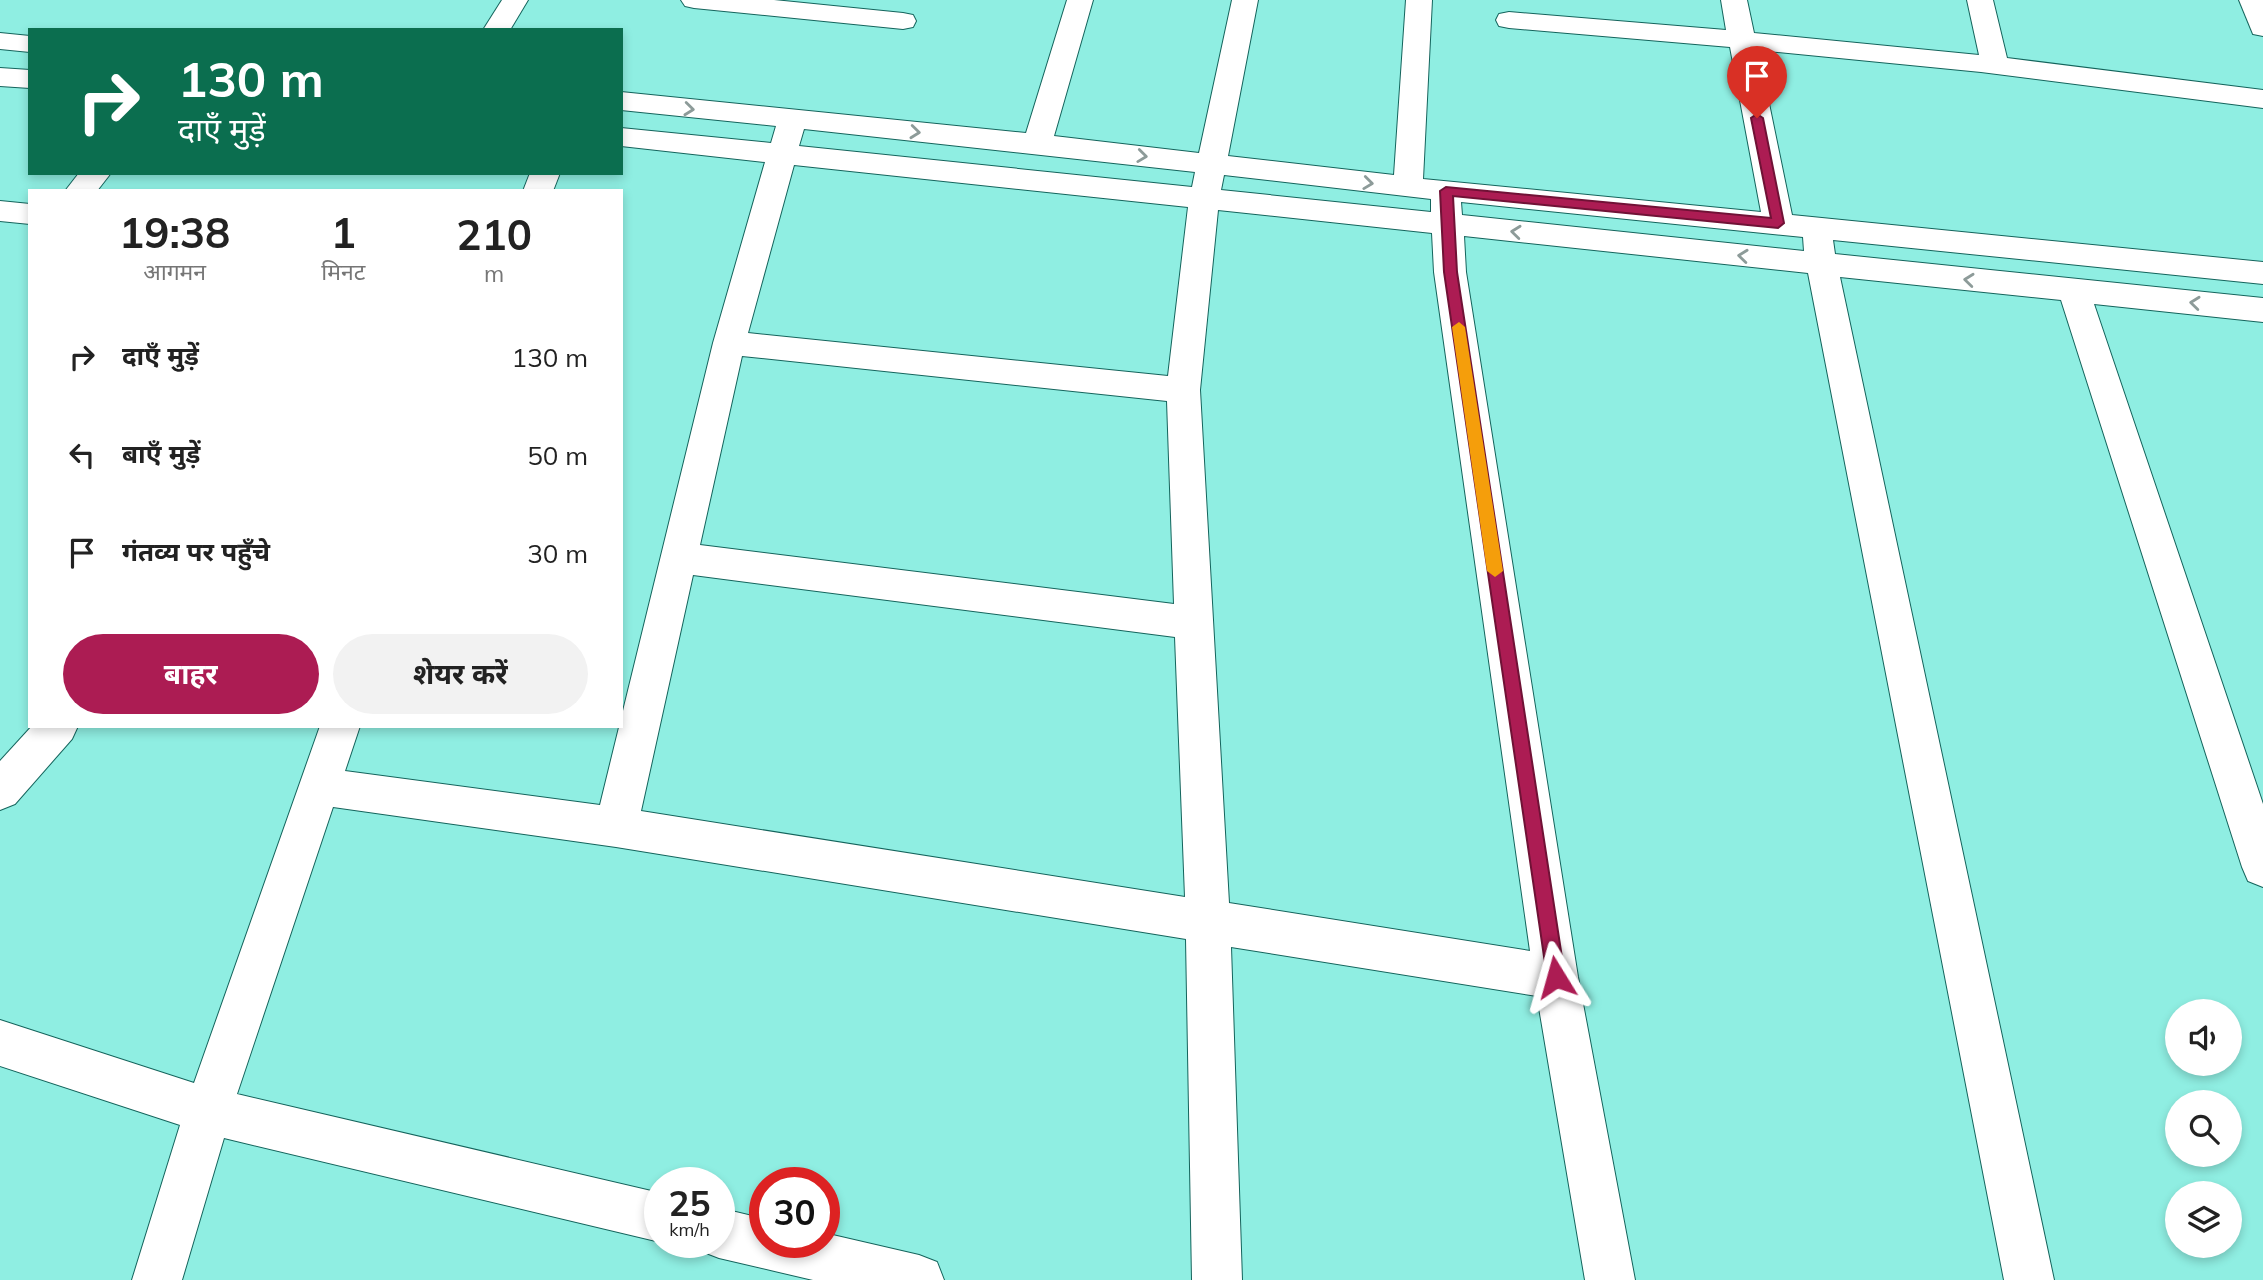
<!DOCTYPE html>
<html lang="hi">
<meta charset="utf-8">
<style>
:root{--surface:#fff;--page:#f2f2f2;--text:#222;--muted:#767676;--accent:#ac1c53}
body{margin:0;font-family:Mulish,"Noto Sans Devanagari",sans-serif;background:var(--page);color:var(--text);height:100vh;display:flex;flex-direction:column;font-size:26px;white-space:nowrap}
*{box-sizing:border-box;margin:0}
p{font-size:23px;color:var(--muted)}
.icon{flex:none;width:38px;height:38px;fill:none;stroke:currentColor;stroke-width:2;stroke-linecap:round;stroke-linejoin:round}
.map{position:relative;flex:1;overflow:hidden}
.drawer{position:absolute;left:28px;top:189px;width:595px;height:539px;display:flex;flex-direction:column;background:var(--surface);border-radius:0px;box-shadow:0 4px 10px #0003}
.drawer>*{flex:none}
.guide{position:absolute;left:28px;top:28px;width:595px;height:147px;border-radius:0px;box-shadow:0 4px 10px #0003;background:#0b6e4f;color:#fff;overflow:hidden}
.buttons{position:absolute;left:2165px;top:999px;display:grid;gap:14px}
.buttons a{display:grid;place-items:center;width:77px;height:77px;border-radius:50%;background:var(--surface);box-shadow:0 4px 10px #0003;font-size:35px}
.speed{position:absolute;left:644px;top:1167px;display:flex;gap:14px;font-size:35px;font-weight:700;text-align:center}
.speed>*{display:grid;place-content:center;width:91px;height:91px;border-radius:50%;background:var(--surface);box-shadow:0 4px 10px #0003;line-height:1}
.speed small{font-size:18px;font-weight:400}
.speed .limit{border:10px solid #d22;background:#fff;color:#111}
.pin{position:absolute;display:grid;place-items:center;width:60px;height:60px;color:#fff;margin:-72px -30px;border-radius:50% 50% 50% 0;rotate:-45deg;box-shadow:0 0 7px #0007}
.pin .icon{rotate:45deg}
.me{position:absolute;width:77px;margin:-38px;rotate:352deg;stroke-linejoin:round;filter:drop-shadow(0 0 5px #0008)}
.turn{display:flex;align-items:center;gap:24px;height:147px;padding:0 35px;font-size:32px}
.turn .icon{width:91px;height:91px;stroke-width:2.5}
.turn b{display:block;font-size:49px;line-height:60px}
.eta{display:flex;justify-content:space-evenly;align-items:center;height:119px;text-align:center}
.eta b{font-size:42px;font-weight:700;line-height:49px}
.primary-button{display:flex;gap:14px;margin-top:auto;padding:14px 35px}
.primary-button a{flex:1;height:80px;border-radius:42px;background:var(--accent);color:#fff;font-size:28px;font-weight:700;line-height:80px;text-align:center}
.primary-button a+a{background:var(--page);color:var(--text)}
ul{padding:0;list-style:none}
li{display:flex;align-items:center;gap:21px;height:98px;padding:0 35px}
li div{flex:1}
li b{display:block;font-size:26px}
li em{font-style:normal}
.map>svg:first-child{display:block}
</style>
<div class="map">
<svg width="2263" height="1280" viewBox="0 0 2263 1280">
<rect width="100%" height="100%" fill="#8feee2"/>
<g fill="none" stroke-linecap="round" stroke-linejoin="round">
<defs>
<g id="minor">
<polygon points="502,0 528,0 510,30 483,30"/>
<polygon points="681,0 774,0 903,13 913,15 916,21 913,27 903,29 694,8 685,6"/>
<path d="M1067,0H1093L1054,136L1199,153L1232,0H1258L1228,156L1394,175L1406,0H1432L1423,179L1761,212L1730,47L1509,28L1499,26L1496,20L1499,14L1509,12L1726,30L1721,0H1747L1754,33L1979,55L1967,0H1993L2007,58L2263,90V108L1981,72L1758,50L1792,215L2263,262V284L1833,240L1835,254L2263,298V322L2094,304L2263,804V887L2248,881L2242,867L2061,300L1840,277L2054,1280H2004L1808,273L1464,236L1466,272L1578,977L1635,1280H1585L1537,996L1231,947L1242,1280H1192L1186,939L616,847L333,807L237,1094L660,1193V1242L224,1138L182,1280H132L180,1125L0,1066V1020L194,1083L320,726H360L345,771L600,805L713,343L765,162L621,146V128L771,143L776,126L621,110V92L1026,133ZM804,129L1195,172L1192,187L799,146ZM794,165L1188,207L1168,376L748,333ZM1224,175L1431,199V212L1221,190ZM1461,202L1803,237L1804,251L1462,215ZM1218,210L1432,233L1434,272L1530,951L1229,903L1200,390ZM742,356L1167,401L1174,604L700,545ZM693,575L1175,637L1185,897L641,811Z"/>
<polygon points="2239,0 2263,0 2263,36 2253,34"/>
<polygon points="0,33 30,36 30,52 0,49"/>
<polygon points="0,68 30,70 30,88 0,86"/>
<polygon points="79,173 111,173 97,191 65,191"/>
<polygon points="530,173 560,173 553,191 523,191"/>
<polygon points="0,201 30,204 30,224 0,221"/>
<polygon points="32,726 78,726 72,739 15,804 0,810 0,761"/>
<polygon points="719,1208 765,1219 765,1242 824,1242 824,1233 919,1255 937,1262 944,1280 813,1280 719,1258 701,1251 698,1242 719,1242"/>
</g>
</defs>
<use href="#minor" stroke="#14645c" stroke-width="2"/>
<use href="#minor" fill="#fff" fill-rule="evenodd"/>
</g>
<defs><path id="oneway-chevron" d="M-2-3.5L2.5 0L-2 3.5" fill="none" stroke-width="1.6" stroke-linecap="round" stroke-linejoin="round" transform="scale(1.75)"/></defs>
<g stroke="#8d9b99">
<use href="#oneway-chevron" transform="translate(689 109) rotate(6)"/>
<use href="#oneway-chevron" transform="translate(915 132) rotate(6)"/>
<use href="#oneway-chevron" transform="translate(1142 156) rotate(7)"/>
<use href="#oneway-chevron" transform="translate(1368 183) rotate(7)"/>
<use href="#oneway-chevron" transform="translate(1516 232) rotate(-174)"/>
<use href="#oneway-chevron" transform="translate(1743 256) rotate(-174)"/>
<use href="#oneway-chevron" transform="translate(1969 280) rotate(-174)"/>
<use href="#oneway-chevron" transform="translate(2195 303) rotate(-174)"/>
</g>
<polygon fill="#ac1c53" stroke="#701236" stroke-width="2" points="1757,114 1763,118 1784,223 1778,228 1453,196 1457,272 1565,977 1562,983 1556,986 1549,983 1547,977 1444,272 1440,191 1446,187 1771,218 1751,118"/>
<polygon fill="#f59e0b" points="1459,322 1465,327 1503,571 1495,577 1487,571 1452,327"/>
</svg>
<div class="buttons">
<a><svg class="icon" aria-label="sound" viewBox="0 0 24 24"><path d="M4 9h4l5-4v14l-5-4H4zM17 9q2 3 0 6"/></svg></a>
<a><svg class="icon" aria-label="search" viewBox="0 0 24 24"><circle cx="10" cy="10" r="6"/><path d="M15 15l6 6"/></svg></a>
<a><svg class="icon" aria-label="layers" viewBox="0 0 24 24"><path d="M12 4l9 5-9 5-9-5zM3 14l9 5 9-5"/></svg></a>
</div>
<div class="speed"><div>25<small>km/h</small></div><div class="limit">30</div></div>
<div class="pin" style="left:1757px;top:118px;background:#d93025"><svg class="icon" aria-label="arrive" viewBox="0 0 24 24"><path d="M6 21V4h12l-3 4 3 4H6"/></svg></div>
<svg class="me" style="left:1556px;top:977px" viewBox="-20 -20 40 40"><path d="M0-17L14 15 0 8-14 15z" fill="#ac1c53" stroke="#fff" stroke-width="4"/></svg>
<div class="guide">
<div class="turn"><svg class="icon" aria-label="right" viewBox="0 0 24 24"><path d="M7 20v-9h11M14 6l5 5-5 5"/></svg><div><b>130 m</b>दाएँ मुड़ें</div></div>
</div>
<section class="drawer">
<div class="eta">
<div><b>19:38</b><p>आगमन</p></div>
<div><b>1</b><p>मिनट</p></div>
<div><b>210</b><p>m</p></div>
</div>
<ul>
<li><svg class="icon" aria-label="right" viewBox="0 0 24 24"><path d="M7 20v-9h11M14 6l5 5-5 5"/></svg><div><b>दाएँ मुड़ें</b></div><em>130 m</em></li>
<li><svg class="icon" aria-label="left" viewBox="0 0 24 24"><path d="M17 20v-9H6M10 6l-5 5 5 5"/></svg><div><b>बाएँ मुड़ें</b></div><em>50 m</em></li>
<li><svg class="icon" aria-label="arrive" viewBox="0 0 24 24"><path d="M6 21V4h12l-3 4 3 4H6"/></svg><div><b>गंतव्य पर पहुँचे</b></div><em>30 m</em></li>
</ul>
<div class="primary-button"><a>बाहर</a><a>शेयर करें</a></div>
</section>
</div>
